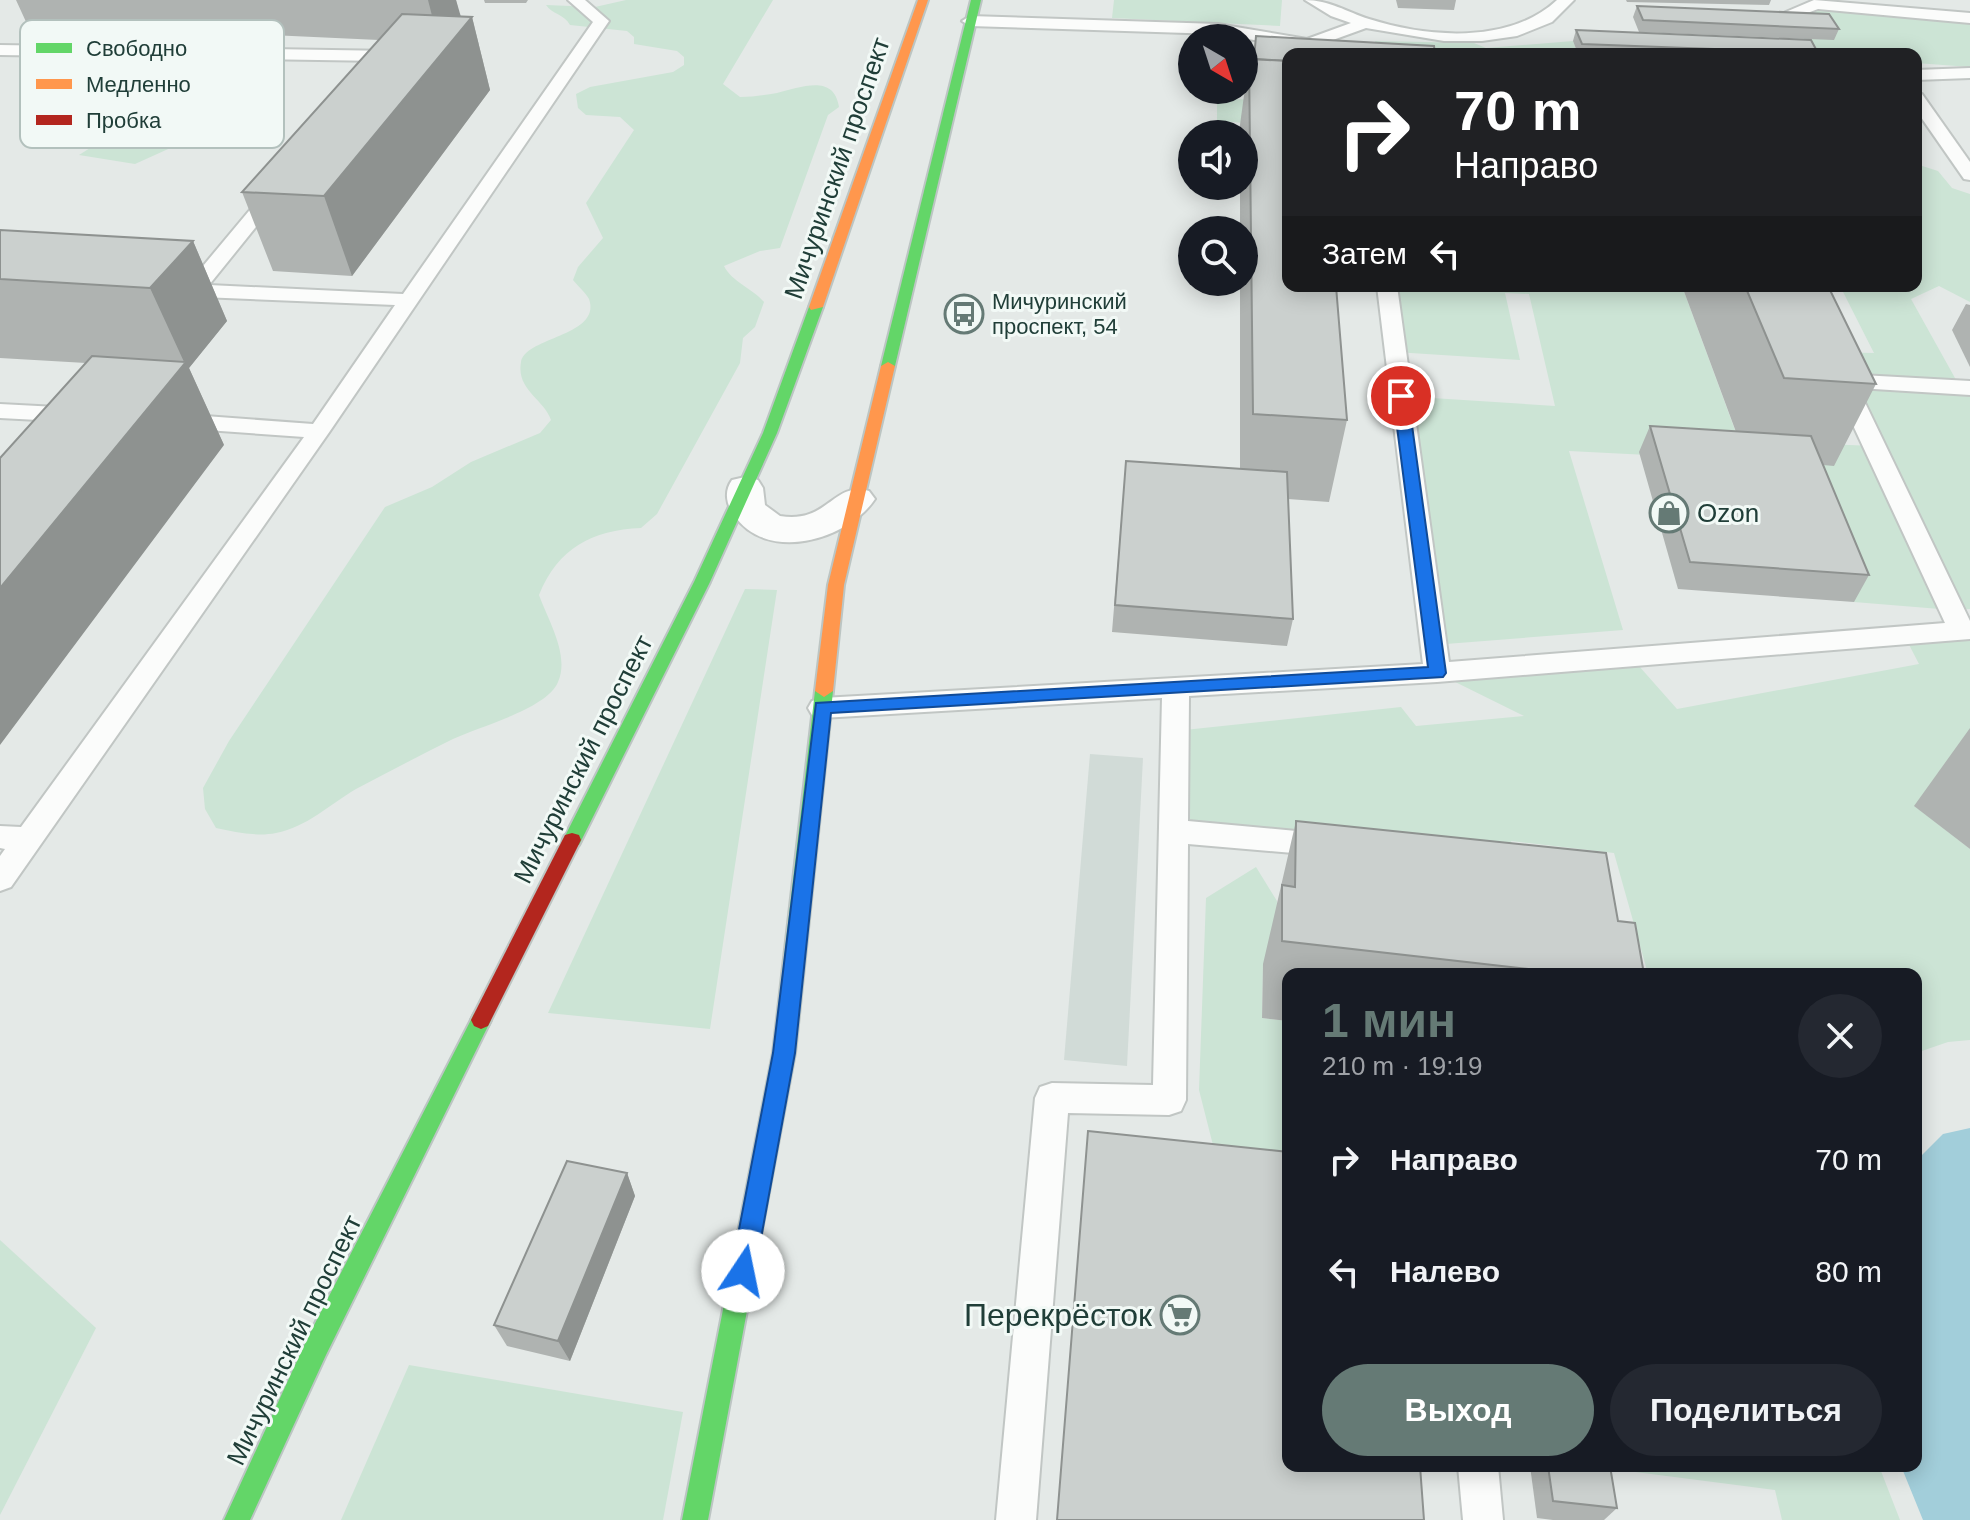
<!DOCTYPE html>
<html lang="ru">
<meta charset="utf-8">
<style>
:root{--surface:#171b24;--page:#242831;--text:#f1f3f6;--muted:#9ea1a6;--accent:#657a75}
body{margin:0;font-family:Helvetica,sans-serif;background:var(--page);color:var(--text);height:100vh;display:flex;flex-direction:column;font-size:30px;white-space:nowrap}
*{box-sizing:border-box;margin:0}
p{font-size:26px;color:var(--muted)}
.icon{flex:none;width:44px;height:44px;fill:none;stroke:currentColor;stroke-width:2;stroke-linecap:round;stroke-linejoin:round}
.map{position:relative;flex:1;overflow:hidden}
.panel{position:absolute;left:1282px;top:968px;width:640px;height:504px;display:flex;flex-direction:column;background:var(--surface);border-radius:16px;box-shadow:0 4px 20px #0003}
.panel>*{flex:none}
.top-card{position:absolute;left:1282px;top:48px;width:640px;height:244px;border-radius:16px;box-shadow:0 4px 20px #0003;background:#202124;color:#fff;overflow:hidden}
.needle{width:52px;rotate:141deg}
.fabs{position:absolute;left:1178px;top:24px;display:grid;gap:16px}
.fabs a{display:grid;place-items:center;width:80px;height:80px;border-radius:50%;background:var(--surface);box-shadow:0 4px 20px #0003;font-size:40px}
.pin{position:absolute;display:grid;place-items:center;width:68px;height:68px;color:#fff;margin:-34px;border:4px solid #fff;border-radius:50%;box-shadow:0 2px 8px #0007}
.me{position:absolute;width:88px;margin:-44px;rotate:11deg;stroke-linejoin:round;filter:drop-shadow(0 0 6px #0008)}
.turn{display:flex;align-items:center;gap:28px;height:168px;padding:0 40px;font-size:36px}
.turn .icon{width:104px;height:104px;stroke-width:2.5}
.turn b{display:block;font-size:56px;line-height:68px}
.then{display:flex;align-items:center;height:76px;padding:0 40px;background:#0003;gap:16px;font-size:30px}
.round{display:grid;place-items:center;flex:none;width:84px;height:84px;border-radius:42px;background:var(--page)}
.head{display:flex;align-items:center;justify-content:space-between;height:136px;padding:0 40px}
h1{font-size:48px;font-weight:800;line-height:60px;color:var(--accent)}
.button{display:flex;gap:16px;margin-top:auto;padding:16px 40px}
.button a{flex:1;height:92px;border-radius:48px;background:var(--accent);color:#fff;font-size:32px;font-weight:800;line-height:92px;text-align:center}
.button a+a{background:var(--page);color:var(--text)}
ul{padding:0;list-style:none}
li{display:flex;align-items:center;gap:24px;height:112px;padding:0 40px}
li div{flex:1}
li b{display:block;font-size:30px}
li em{font-style:normal}
.map>svg:first-child{display:block}
</style>
<div class="map">
<svg width="1970" height="1520" viewBox="0 0 1970 1520">
<rect width="100%" height="100%" fill="#e4e9e7"/>
<polygon fill="#d1dbd7" points="1090,754 1143,758 1127,1066 1064,1060"/>
<g fill="#cce4d5">
<path d="M626,0H773L723,84L740,97C753,97 765,95 777,93C800,88 834,73 839,107L828,115L780,248L760,251L724,266C732,282 752,288 764,302L755,327L743,338L740,363L657,514L641,528C592,530 558,548 539,595C548,620 570,655 558,682C547,709 480,726 453,739C421,755 388,772 356,789C329,805 307,827 276,833C257,837 235,832 216,828L205,809L203,788L229,741L385,507L432,487L471,462L540,433L551,420C544,399 516,390 521,362C525,337 602,336 589,299C586,293 577,285 573,280L578,267L603,238L586,203L634,130L620,117L586,115L578,108L576,94L590,87L673,72L684,65V57L677,51L634,44V37L627,31L570,25C564,14 552,14 546,5L595,7Z"/>
<polygon points="1114,0 1282,0 1280,26 1112,18"/>
<polygon points="1816,4 1970,18 1970,67 1916,63 1916,54 1815,54 1804,39 1804,18 1816,11"/>
<polygon points="1375,41 1474,43 1486,48 1573,41 1578,54 1386,54 1380,52"/>
<polygon points="1217,98 1288,102 1288,126 1217,121"/>
<polygon points="139,117 239,117 135,164 79,155"/>
<polygon points="1916,164 1938,171 1952,188 1970,194 1970,302 1939,286 1911,299 1960,387 1970,388 1970,609 1952,610 1854,602 1798,463 1824,444 1874,446 1830,352 1874,353 1840,286 1916,286"/>
<polygon points="1387,286 1682,286 1746,460 1569,451 1623,630 1433,645 1401,396 1555,406 1529,294 1505,293 1520,360 1395,352"/>
<polygon points="745,589 777,590 710,1029 548,1013"/>
<polygon points="1970,630 1970,773 1915,806 1970,849 1970,1040 1948,1042 1916,1053 1916,974 1648,974 1614,853 1511,841 1520,863 1174,831 1175,731 1401,707 1416,726 1524,716 1437,673 1631,657 1677,709 1919,664 1904,635"/>
<polygon points="1256,867 1277,901 1275,966 1263,964 1262,1018 1288,1021 1288,1164 1216,1157 1199,1090 1206,898"/>
<polygon points="0,1240 96,1328 0,1515"/>
<polygon points="409,1365 683,1412 663,1520 341,1520"/>
<polygon points="1589,1466 1879,1466 1900,1520 1782,1520 1775,1490"/>
</g>
<polygon fill="#a2ceda" points="1970,1128 1970,1520 1923,1520 1901,1466 1916,1466 1916,1161 1943,1134"/>
<g fill="none" stroke-linecap="round" stroke-linejoin="round">
<defs>
<g id="lane">
<polygon points="568,0 585,0 609,21 330,431 11,887 0,891 0,856 5,849 0,848 0,826 21,827 304,437 178,428 167,421 178,414 313,424 395,305 177,296 167,290 170,286 188,284 269,187 276,185 285,191 209,285 403,294 593,22"/>
<path d="M1305,0C1329,0 1347,12 1369,19C1428,38 1510,44 1557,0H1574L1552,22L1517,36L1482,41H1444L1366,28L1308,49L1218,34L970,26L962,21L970,16L1218,24L1307,39L1351,23L1331,16Z"/>
<polygon points="1814,0 1970,13 1970,23 1818,9 1775,25 1767,20"/>
<path d="M0,45L394,51L402,56C396,64 393,69 382,66V61L0,55Z"/>
<polygon points="1970,68 1970,78 1916,80 1916,70"/>
<polygon points="1916,93 1922,94 1970,162 1970,180 1964,179 1916,110"/>
<polygon points="1377,286 1397,286 1449,662 1945,623 1832,380 1843,374 1970,381 1970,395 1858,388 1970,621 1970,639 1437,682 1189,696 1188,821 1328,834 1338,837 1343,845 1338,853 1328,856 1188,844 1186,1100 1181,1111 1169,1115 1068,1113 1036,1520 996,1520 1035,1098 1040,1087 1052,1083 1153,1085 1162,698 822,718 812,715 808,708 812,701 822,698 1423,664"/>
<polygon points="0,404 76,408 87,415 76,422 0,418"/>
<polygon points="1458,1466 1498,1466 1503,1520 1463,1520"/>
</g>
<path id="street" d="M745,477L758,480L763,488L765,505L780,516C829,524 832,481 869,491L875,499C847,541 766,563 734,515C726,504 724,491 732,480Z"/>
<g id="fast">
<polygon points="971,0 981,0 895,366 888,370 881,366"/>
<polygon points="816,303 823,307 777,433 710,582 579,845 565,845 563,840 694,582 763,433 809,307"/>
<polygon points="824,685 833,691 795,1053 708,1520 682,1520 773,1053 815,691"/>
<polygon points="481,1011 488,1014 491,1020 326,1355 250,1520 224,1520 308,1337 474,1014"/>
</g>
<g id="slow">
<polygon points="918,0 928,0 823,307 811,310 809,307"/>
<polygon points="888,362 895,366 844,585 833,691 824,697 815,691 828,585 881,366"/>
</g>
<polygon id="jam" points="572,833 579,835 581,840 488,1026 481,1029 474,1026 471,1020 474,1014 565,835"/>
</defs>
<use href="#lane" stroke="#c1c6c4" stroke-width="4"/>
<use href="#street" stroke="#c1c6c4" stroke-width="4"/>
<use href="#fast" stroke="#bcc5c3" stroke-width="4"/>
<use href="#slow" stroke="#bcc5c3" stroke-width="4"/>
<use href="#jam" stroke="#bcc5c3" stroke-width="4"/>
<use href="#lane" fill="#fbfcfb" fill-rule="evenodd"/>
<use href="#street" fill="#fbfcfb" fill-rule="evenodd"/>
<use href="#fast" fill="#63d668" fill-rule="evenodd"/>
<use href="#slow" fill="#ff974d" fill-rule="evenodd"/>
<use href="#jam" fill="#b3261e" fill-rule="evenodd"/>
</g>
<g fill="#afb3b1">
<polygon points="16,0 456,0 460,17 472,17 490,90 352,276 273,271 242,192 379,40 27,24"/>
<polygon points="484,0 528,0 526,3 485,3"/>
<polygon points="1396,0 1456,0 1454,10 1398,8"/>
<polygon points="1626,0 1771,0 1769,5 1627,2"/>
<polygon points="1637,6 1839,29 1834,40 1639,32 1633,17"/>
<polygon points="1576,30 1818,53 1818,54 1578,54 1573,41"/>
<polygon points="1256,36 1288,54 1347,420 1329,502 1288,499 1293,619 1287,646 1112,632 1126,461 1240,469 1240,282 1244,282 1244,230 1240,230 1240,186 1244,186 1244,134 1239,134 1239,132 1249,59 1253,59"/>
<polygon points="0,230 193,241 227,321 189,368 224,445 86,363 0,358"/>
<polygon points="1682,286 1828,286 1876,384 1834,466 1823,465 1869,575 1854,602 1678,589 1639,452 1650,426 1736,432"/>
<polygon points="1966,304 1970,305 1970,367 1952,330"/>
<polygon points="1970,728 1970,849 1914,806"/>
<polygon points="1296,821 1618,921 1644,974 1288,974 1288,1021 1262,1018 1263,964"/>
<polygon points="627,1173 635,1196 570,1361 507,1346 494,1325"/>
<polygon points="1530,1466 1610,1466 1617,1508 1604,1520 1553,1520 1537,1518"/>
</g>
<g fill="#8e9290">
<polygon points="428,0 456,0 461,17 439,43"/>
<polygon points="472,17 490,90 352,276 324,196"/>
<polygon points="193,241 227,321 189,368 224,445 0,745 0,588 185,364 150,288"/>
<polygon points="627,1173 635,1196 570,1361 558,1341"/>
</g>
<g fill="#cbd0ce" stroke="#8e9290" stroke-width="2">
<polygon points="1637,6 1829,14 1839,29 1643,20"/>
<polygon points="402,14 472,17 324,196 242,192"/>
<polygon points="1576,30 1811,40 1818,53 1582,44"/>
<polygon points="1256,36 1434,46 1435,54 1288,54 1288,61 1254,59"/>
<polygon points="1249,59 1288,61 1288,286 1336,286 1347,420 1253,414"/>
<polygon points="0,230 193,241 150,288 0,279"/>
<polygon points="1745,286 1828,286 1876,384 1784,378"/>
<polygon points="92,356 186,362 0,588 0,458"/>
<polygon points="1650,426 1811,436 1869,575 1690,562"/>
<polygon points="1126,461 1287,472 1293,619 1115,605"/>
<polygon points="1296,821 1606,853 1618,921 1635,923 1644,974 1572,974 1282,941 1282,885 1295,887"/>
<polygon points="1088,1131 1288,1152 1288,1466 1420,1466 1424,1520 1057,1520"/>
<polygon points="567,1161 627,1173 558,1341 494,1325"/>
<polygon points="1548,1466 1610,1466 1617,1508 1553,1501"/>
</g>
<polygon fill="#1a73e8" stroke="#114b97" stroke-width="2" points="1401,392 1408,396 1446,673 1443,677 831,713 795,1053 755,1271 751,1279 743,1283 734,1279 731,1271 773,1053 816,703 1428,667 1393,396"/>
<defs>
<symbol id="bus-ring" viewBox="-11 -11 22 22"><circle r="9.5" fill="#f2f9f6" stroke="#657a75" stroke-width="1.5"/><path d="M-5-6H5V4H4V6H2V4H-2V6H-4V4H-5ZM-3.5-4V0h7V-4ZM-3.5 1.2v1.5H-2V1.2ZM2 1.2v1.5H3.5V1.2Z" fill="#657a75"/></symbol>
<symbol id="shop-ring" viewBox="-11 -11 22 22"><circle r="9.5" fill="#f2f9f6" stroke="#657a75" stroke-width="1.5"/><path d="M-5-2.5h2.3a2.7 3.5 0 0 1 5.4 0H5L5.5 6h-11ZM-1.5-2.5h3a1.5 2.3 0 0 0-3 0Z" fill="#657a75"/></symbol>
<symbol id="supermarket-ring" viewBox="-11 -11 22 22"><circle r="9.5" fill="#f2f9f6" stroke="#657a75" stroke-width="1.5"/><path d="M-6-5.5h2.5l.6 2H6L4.5 2H-2.5L-4.4-4H-6ZM-1.5 3.2a1.3 1.3 0 1 0 .1 0ZM3 3.2a1.3 1.3 0 1 0 .1 0Z" fill="#657a75"/></symbol>
</defs>
<g fill-rule="evenodd">
<use href="#bus-ring" x="942" y="292" width="44" height="44"/>
<use href="#shop-ring" x="1647" y="491" width="44" height="44"/>
<use href="#supermarket-ring" x="1158" y="1293" width="44" height="44"/>
</g>
<g text-anchor="middle" stroke-width="6" stroke-linejoin="round" paint-order="stroke">
<g font-size="22" fill="#203e38" stroke="#f2f9f6" text-anchor="start">
<text x="992" y="309">Мичуринский<tspan x="992" dy="25">проспект, 54</tspan></text>
</g>
<g font-size="26" fill="#203e38" stroke="#f2f9f6">
<text transform="translate(837 168) rotate(-71)" y="9">Мичуринский проспект</text>
<text transform="translate(583 759) rotate(-63)" y="9">Мичуринский проспект</text>
<text transform="translate(294 1340) rotate(-64)" y="9">Мичуринский проспект</text>
</g>
<g font-size="26" fill="#203e38" stroke="#f2f9f6" text-anchor="start">
<text x="1697" y="522">Ozon</text>
</g>
<g font-size="32" fill="#203e38" stroke="#f2f9f6" text-anchor="end">
<text x="1152" y="1326">Перекрёсток</text>
</g>
</g>
<rect x="20" y="20" width="264" height="128" rx="12" fill="#f2f9f6" stroke="#b3c1bd" stroke-width="2"/>
<rect x="36" y="43" width="36" height="10" fill="#63d668"/>
<rect x="36" y="79" width="36" height="10" fill="#ff974d"/>
<rect x="36" y="115" width="36" height="10" fill="#b3261e"/>
<g font-size="22" fill="#203e38">
<text x="86" y="56">Свободно</text>
<text x="86" y="92">Медленно</text>
<text x="86" y="128">Пробка</text>
</g>
</svg>
<div class="fabs">
<a><svg class="needle" viewBox="-14 -14 28 28"><path d="M0-13l5 13h-10z" fill="#e53935"/><path d="M0 13l5-13h-10z" fill="#9ea1a6"/></svg></a>
<a><svg class="icon" aria-label="sound" viewBox="0 0 24 24"><path d="M4 9h4l5-4v14l-5-4H4zM17 9q2 3 0 6"/></svg></a>
<a><svg class="icon" aria-label="search" viewBox="0 0 24 24"><circle cx="10" cy="10" r="6"/><path d="M15 15l6 6"/></svg></a>
</div>
<div class="pin" style="left:1401px;top:396px;background:#d93025"><svg class="icon" aria-label="arrive" viewBox="0 0 24 24"><path d="M6 21V4h12l-3 4 3 4H6"/></svg></div>
<svg class="me" style="left:743px;top:1271px" viewBox="-20 -20 40 40"><circle r="19" fill="#fff"/><path d="M0-13L10 11 0 6-10 11z" fill="#1a73e8"/></svg>
<div class="top-card">
<div class="turn"><svg class="icon" aria-label="right" viewBox="0 0 24 24"><path d="M7 20v-9h11M14 6l5 5-5 5"/></svg><div><b>70 m</b>Направо</div></div>
<div class="then">Затем<svg class="icon" aria-label="left" viewBox="0 0 24 24"><path d="M17 20v-9H6M10 6l-5 5 5 5"/></svg></div>
</div>
<section class="panel">
<div class="head"><div><h1>1 мин</h1><p>210 m · 19:19</p></div><a class="round"><svg class="icon" aria-label="close" viewBox="0 0 24 24"><path d="M6 6l12 12M18 6L6 18"/></svg></a></div>
<ul>
<li><svg class="icon" aria-label="right" viewBox="0 0 24 24"><path d="M7 20v-9h11M14 6l5 5-5 5"/></svg><div><b>Направо</b></div><em>70 m</em></li>
<li><svg class="icon" aria-label="left" viewBox="0 0 24 24"><path d="M17 20v-9H6M10 6l-5 5 5 5"/></svg><div><b>Налево</b></div><em>80 m</em></li>
</ul>
<div class="button"><a>Выход</a><a>Поделиться</a></div>
</section>
</div>
